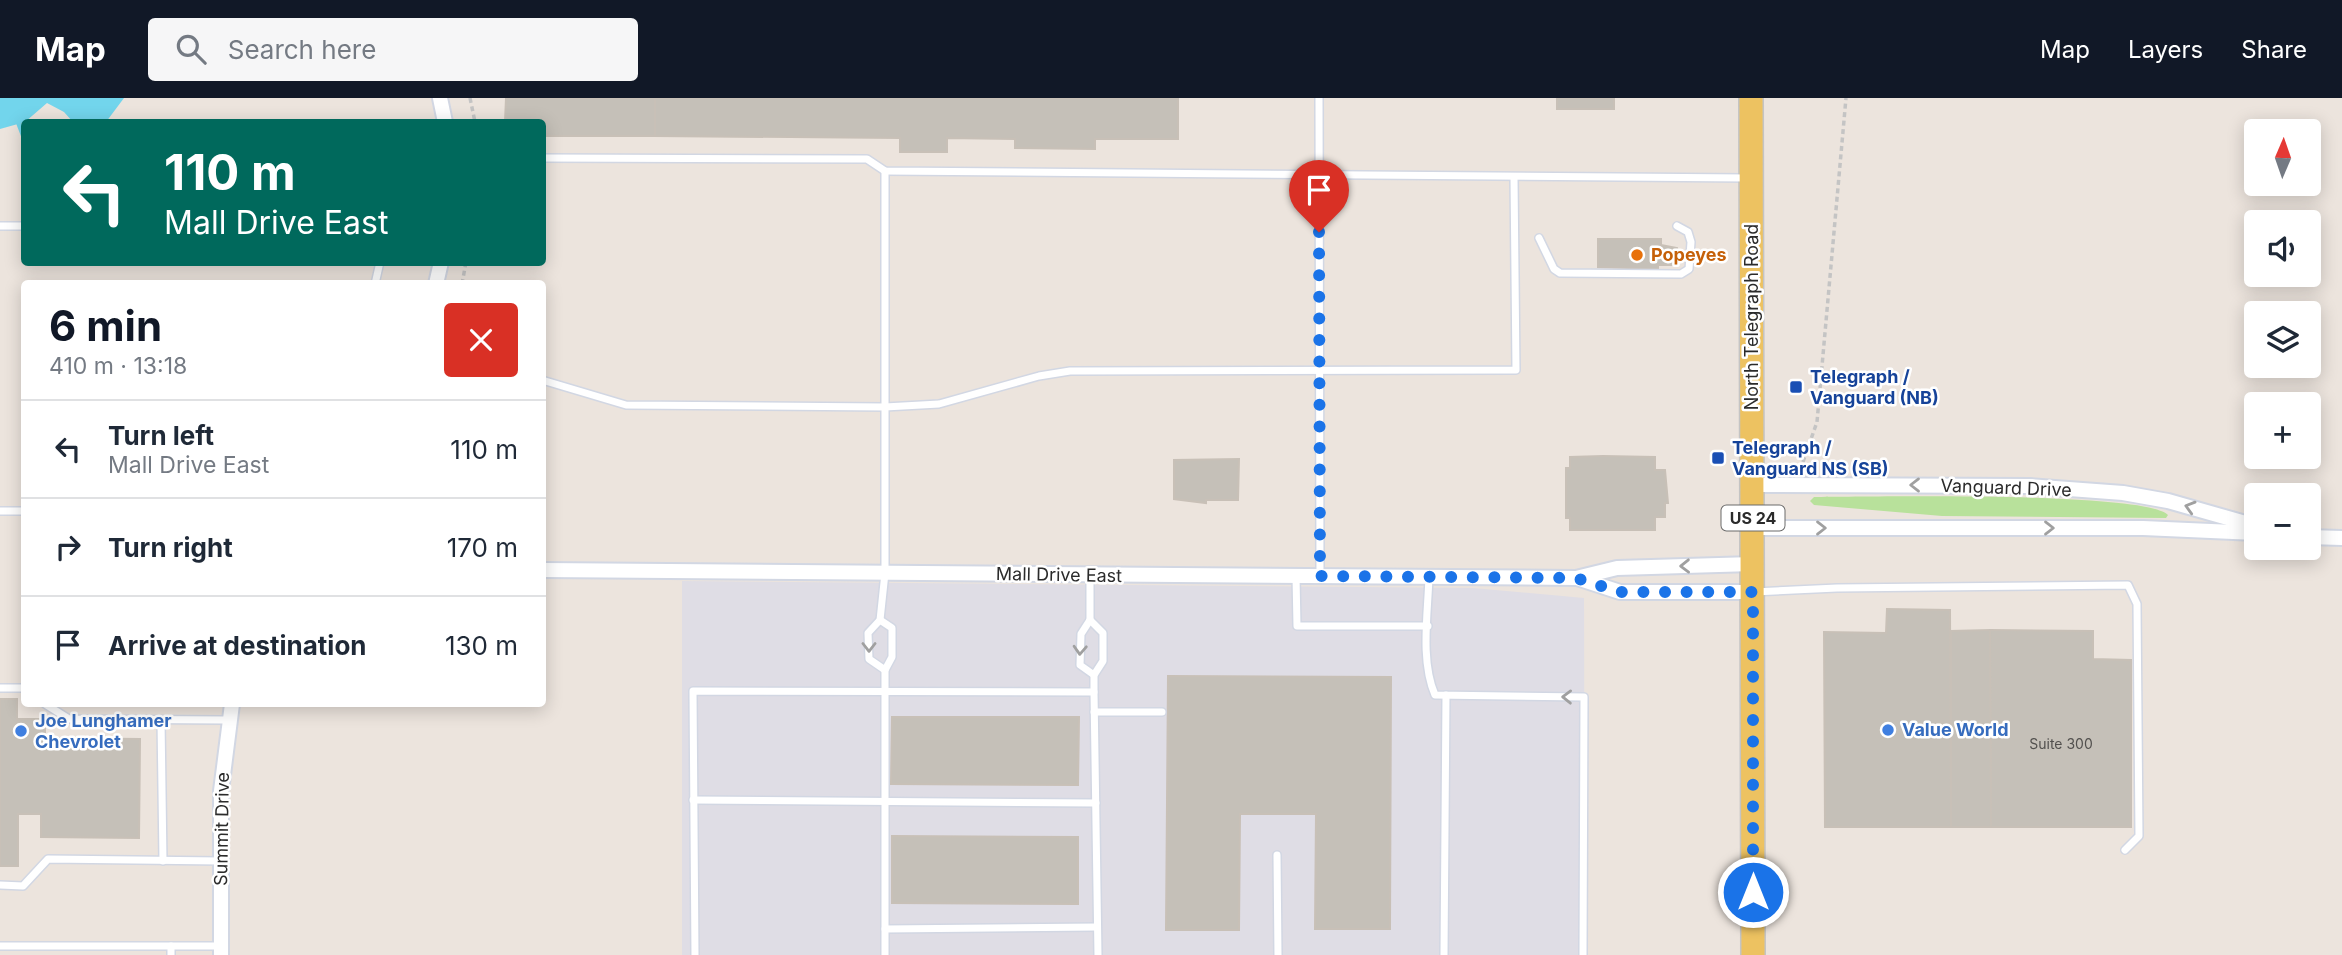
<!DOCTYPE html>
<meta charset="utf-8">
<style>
:root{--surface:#fff;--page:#f6f6f7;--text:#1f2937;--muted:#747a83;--line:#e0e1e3;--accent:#111827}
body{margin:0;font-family:Inter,sans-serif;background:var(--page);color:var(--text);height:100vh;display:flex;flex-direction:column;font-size:26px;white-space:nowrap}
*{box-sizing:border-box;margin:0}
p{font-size:23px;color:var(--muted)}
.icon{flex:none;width:38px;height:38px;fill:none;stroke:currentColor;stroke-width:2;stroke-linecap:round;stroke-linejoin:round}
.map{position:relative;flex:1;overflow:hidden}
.details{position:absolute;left:21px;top:182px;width:525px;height:427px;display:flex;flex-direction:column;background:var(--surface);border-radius:7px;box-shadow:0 4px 18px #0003}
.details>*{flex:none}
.hud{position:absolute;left:21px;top:21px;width:525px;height:147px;border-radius:7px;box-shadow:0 4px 18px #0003;background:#00695c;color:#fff;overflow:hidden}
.needle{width:46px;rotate:2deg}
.fabs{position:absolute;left:2244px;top:21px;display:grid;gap:14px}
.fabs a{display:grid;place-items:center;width:77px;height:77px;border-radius:7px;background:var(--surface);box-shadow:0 4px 18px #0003;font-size:35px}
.pin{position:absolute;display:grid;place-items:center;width:60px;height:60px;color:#fff;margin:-72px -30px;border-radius:50% 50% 50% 0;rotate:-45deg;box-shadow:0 0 7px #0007}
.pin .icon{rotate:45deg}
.me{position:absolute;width:77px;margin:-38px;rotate:0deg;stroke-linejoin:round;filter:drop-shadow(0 0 5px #0008)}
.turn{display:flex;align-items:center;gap:24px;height:147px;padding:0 28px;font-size:32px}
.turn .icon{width:91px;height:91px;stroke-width:2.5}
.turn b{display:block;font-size:49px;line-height:60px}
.round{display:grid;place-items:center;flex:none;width:74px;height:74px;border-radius:7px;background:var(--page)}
.overview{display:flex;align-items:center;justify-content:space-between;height:119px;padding:0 28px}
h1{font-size:42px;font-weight:700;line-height:52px;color:var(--accent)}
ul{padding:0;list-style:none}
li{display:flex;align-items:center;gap:21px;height:98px;padding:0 28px;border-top:2px solid var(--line)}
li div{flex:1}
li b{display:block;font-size:26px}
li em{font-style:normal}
header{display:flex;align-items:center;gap:42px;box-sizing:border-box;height:98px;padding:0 35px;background:var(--accent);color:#fff}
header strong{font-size:33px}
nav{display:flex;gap:38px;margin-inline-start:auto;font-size:24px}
.search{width:490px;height:63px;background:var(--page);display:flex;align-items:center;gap:18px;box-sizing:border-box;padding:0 24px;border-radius:7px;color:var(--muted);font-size:26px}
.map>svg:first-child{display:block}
</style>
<header>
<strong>Map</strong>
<div class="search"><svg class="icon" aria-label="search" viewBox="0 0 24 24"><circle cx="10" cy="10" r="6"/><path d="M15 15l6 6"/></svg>Search here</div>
<nav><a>Map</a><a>Layers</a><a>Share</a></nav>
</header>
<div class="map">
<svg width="2342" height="857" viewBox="0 0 2342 857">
<rect width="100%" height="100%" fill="#ece4dd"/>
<polygon fill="#dfdde5" points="682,483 1473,490 1584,500 1585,857 682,857"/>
<path fill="#b8e19b" d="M1814,399C1864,399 2145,393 2168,417L2166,420L1942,418L1814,407L1810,403Z"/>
<polygon fill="#72d5ec" points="0,0 124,0 106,24 73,24 64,14 47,5 25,24 0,31"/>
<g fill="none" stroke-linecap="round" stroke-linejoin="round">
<polyline stroke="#72d5ec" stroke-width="5" points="19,26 24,39"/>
</g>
<g fill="#c5c0b8" stroke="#c8c0b7" stroke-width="2">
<polygon points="506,0 655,0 655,38 542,38 542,24 505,24"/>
<polygon points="655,0 1178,0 1178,41 1095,41 1095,51 1015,50 1015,41 947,40 947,54 900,54 900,40 655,38"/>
<rect x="1557" y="0" width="57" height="11"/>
<polygon points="1598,141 1661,141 1661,147 1677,150 1677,164 1673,167 1658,167 1658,171 1598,169"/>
<polygon points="1603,358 1655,359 1655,372 1665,372 1668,405 1665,405 1665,419 1655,419 1655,432 1570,432 1570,420 1566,420 1566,370 1570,370 1570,359"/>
<polygon points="1239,361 1238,402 1206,402 1206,405 1174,401 1174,362"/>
<polygon points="1887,511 1950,512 1951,729 1825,729 1824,534 1886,535"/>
<polygon points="1990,532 2093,533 2093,561 2131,562 2131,729 1991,729"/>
<polygon points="1990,532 1991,729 1951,729 1951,533"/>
<polygon points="1168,578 1391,579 1390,831 1315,831 1316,716 1240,716 1239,832 1166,832"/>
<polygon points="0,601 17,601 17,621 45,621 45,640 140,641 139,740 41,739 41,716 18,716 18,768 0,768"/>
<polygon points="892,619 1079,619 1078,687 891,686"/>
<polygon points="892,738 1078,739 1078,806 892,805"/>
</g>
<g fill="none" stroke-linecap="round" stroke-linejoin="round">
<defs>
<g id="service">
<polyline points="1319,0 1320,478"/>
<polyline points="542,60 867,61 885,73 1747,80"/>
<polyline points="885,73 885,475 880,522 868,535 869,561 885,572"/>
<polyline points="0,128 24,128"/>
<polyline points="1539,140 1554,171 1560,175 1681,176 1689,171 1691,144 1688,134 1677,128"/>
<polyline points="375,186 380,164"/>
<polyline points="542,282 626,307 885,309 939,306 1039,278 1070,273 1516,272 1514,79"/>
<polyline points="0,413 24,413"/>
<polyline points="1090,477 1090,522 1081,536 1080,567 1094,577"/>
<polyline points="1296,478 1297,528 1428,528"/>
<path d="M1429,478C1428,515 1420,562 1435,597L1584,599L1583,857"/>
<polyline points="1754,494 1837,490 2128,487 2137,506 2139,738 2125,752"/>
<polyline points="880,522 892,530 892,559 885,572 885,857"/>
<polyline points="1090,522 1103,535 1103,563 1094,577 1094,594"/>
<polyline points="0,590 24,590"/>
<polyline points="45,606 69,621 228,622"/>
<polyline points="1094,614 1162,614"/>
<polyline points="161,622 163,763"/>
<polyline points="693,702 1096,705"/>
<polyline points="1277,757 1278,857"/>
<polyline points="0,787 23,788 48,761 221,763"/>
<polyline points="885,831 1097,829"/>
<polyline points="0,848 171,848"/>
<polyline points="171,857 171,848 221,848"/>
<polyline points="695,857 693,593 1094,594 1098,857"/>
<polyline points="1444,857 1446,597"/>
</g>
<g id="minor">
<polyline points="440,0 445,24"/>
<polyline points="436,186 441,164"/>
<polyline points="1753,387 2030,388 2123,395 2168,403 2256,428"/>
<polyline points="1753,430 2143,430 2256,435"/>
<polyline points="2308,439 2342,440"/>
<polyline points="542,472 1576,480 1617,470 1753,466"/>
<polyline points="1577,480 1620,494 1753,494"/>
<polyline points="221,857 221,693 232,606"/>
</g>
<polyline id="primary" points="1751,0 1753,857"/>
</defs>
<use href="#service" stroke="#d2d7e3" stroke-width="10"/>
<use href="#minor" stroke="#d2d7e3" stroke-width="18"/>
<use href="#primary" stroke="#c4c4c4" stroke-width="26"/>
<g stroke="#c4c4c4" stroke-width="3.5" stroke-dasharray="5 3.5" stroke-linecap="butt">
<polyline points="470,0 475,24"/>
<polyline points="462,186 466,164"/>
<polyline points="1803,364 1817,324 1846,0"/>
</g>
<use href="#service" stroke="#fff" stroke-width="7"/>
<use href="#minor" stroke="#fff" stroke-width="14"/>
<use href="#primary" stroke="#edc261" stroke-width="23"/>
</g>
<defs><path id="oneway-chevron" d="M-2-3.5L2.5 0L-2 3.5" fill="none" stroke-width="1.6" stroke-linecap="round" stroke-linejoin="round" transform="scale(1.75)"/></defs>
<g stroke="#a0a0a0">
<use href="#oneway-chevron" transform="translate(1915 387) rotate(-180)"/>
<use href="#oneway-chevron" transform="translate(2190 409) rotate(-164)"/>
<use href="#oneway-chevron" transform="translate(1821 430)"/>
<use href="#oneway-chevron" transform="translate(2049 430)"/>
<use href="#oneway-chevron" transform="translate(1685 468) rotate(179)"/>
<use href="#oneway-chevron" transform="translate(869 549) rotate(90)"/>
<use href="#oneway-chevron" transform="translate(1080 552) rotate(93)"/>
<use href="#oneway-chevron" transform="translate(1567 599) rotate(-179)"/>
</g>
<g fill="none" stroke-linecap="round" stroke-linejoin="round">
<polyline stroke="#1a73e8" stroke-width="12" stroke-dasharray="0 21.6" points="1319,134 1320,478 1576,480 1620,494 1753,494 1753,794"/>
</g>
<circle fill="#e8710a" stroke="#fff" stroke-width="2.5" cx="1637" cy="157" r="7"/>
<g fill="#1a4fb4" stroke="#fff" stroke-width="2.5">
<rect x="1789" y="282" width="14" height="14" rx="3.5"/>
<rect x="1711" y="353" width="14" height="14" rx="3.5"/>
</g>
<g fill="#3f7fe0" stroke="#fff" stroke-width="2.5">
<circle cx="1888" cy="632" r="7"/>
<circle cx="21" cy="633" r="7"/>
</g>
<g text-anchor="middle" stroke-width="5" stroke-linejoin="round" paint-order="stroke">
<g font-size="14" fill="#52504e">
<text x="2061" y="651">Suite 300</text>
</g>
<rect fill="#fff" stroke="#6b6b6b" stroke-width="2" x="1721.5" y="407.5" width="63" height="25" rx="5"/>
<g font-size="16" font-weight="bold" fill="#2b2b2b">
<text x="1753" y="426">US 24</text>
</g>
<g font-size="18" font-weight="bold" fill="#c56008" stroke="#fff" text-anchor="start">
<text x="1651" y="163">Popeyes</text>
</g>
<g font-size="18" fill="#2b2b2b" stroke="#fff">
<text transform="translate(1752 219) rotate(-90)" y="6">North Telegraph Road</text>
<text transform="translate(2006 390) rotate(2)" y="6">Vanguard Drive</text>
<text transform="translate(1059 477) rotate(1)" y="6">Mall Drive East</text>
<text transform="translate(222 731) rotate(-89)" y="6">Summit Drive</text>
</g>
<g font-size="18" font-weight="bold" fill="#164399" stroke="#fff" text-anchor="start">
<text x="1810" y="285">Telegraph /<tspan x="1810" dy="21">Vanguard (NB)</tspan></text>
<text x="1732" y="356">Telegraph /<tspan x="1732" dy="21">Vanguard NS (SB)</tspan></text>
</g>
<g font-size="18" font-weight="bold" fill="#366cbe" stroke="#fff" text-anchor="start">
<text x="35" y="629">Joe Lunghamer<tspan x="35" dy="21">Chevrolet</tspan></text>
<text x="1902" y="638">Value World</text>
</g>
</g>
</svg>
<div class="fabs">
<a><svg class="needle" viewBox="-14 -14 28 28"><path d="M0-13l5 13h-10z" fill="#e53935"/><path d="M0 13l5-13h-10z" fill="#747a83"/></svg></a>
<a><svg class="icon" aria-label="sound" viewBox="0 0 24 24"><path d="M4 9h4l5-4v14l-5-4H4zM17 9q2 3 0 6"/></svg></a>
<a><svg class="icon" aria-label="layers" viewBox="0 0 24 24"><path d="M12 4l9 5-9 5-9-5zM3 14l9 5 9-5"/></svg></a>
<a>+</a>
<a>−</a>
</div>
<div class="pin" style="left:1319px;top:134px;background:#d93025"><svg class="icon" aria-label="arrive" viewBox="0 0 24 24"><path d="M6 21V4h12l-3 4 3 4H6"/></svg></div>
<svg class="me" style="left:1753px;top:794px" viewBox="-20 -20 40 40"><circle r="17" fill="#1a73e8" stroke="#fff" stroke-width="3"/><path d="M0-11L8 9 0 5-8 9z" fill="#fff"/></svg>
<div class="hud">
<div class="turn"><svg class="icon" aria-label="left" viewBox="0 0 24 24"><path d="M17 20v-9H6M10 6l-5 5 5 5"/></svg><div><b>110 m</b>Mall Drive East</div></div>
</div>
<section class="details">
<div class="overview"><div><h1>6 min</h1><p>410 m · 13:18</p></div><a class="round" style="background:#d93025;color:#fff"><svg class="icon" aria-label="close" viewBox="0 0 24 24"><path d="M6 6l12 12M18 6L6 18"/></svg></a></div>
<ul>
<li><svg class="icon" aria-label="left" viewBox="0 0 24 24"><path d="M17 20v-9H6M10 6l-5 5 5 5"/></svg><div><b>Turn left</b><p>Mall Drive East</p></div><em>110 m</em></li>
<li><svg class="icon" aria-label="right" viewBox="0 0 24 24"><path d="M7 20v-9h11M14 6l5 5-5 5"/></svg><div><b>Turn right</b></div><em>170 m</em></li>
<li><svg class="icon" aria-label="arrive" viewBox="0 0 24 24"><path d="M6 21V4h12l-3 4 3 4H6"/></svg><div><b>Arrive at destination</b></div><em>130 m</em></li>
</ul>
</section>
</div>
